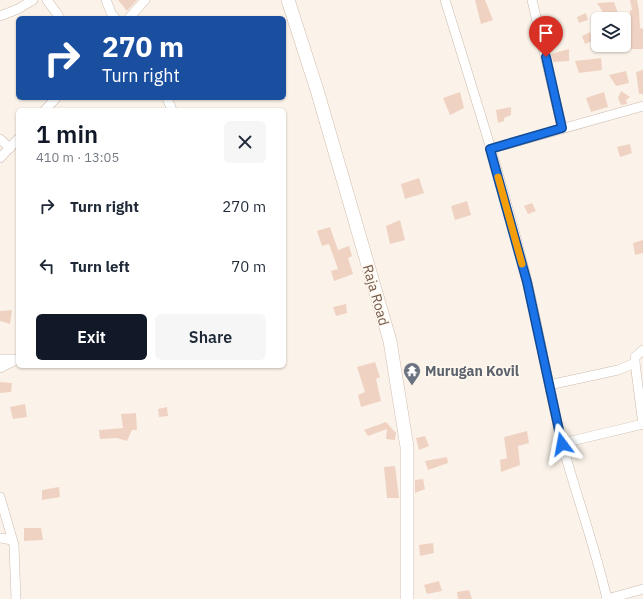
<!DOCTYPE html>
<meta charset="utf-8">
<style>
:root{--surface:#fff;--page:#f6f6f7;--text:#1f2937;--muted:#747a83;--accent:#111827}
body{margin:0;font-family:"IBM Plex Sans",sans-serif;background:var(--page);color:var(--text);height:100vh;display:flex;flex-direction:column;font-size:15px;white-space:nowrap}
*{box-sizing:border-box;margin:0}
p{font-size:13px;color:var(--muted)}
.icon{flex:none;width:22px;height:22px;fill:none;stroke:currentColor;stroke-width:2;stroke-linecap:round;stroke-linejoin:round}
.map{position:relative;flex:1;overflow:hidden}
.side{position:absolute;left:16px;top:108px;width:270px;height:260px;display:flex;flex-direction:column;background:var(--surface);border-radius:6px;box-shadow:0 1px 3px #0004}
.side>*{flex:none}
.top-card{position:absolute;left:16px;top:16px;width:270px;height:84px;border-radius:6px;box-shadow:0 1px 3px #0004;background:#1a4fa0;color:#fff;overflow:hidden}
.buttons{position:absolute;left:591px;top:12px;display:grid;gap:8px}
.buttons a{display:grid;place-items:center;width:40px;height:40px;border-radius:6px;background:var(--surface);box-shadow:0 1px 3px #0004;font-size:20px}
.pin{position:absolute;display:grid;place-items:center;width:34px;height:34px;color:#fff;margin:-41px -17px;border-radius:50% 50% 50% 0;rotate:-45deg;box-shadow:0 0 4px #0007}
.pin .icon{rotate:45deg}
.me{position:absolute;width:44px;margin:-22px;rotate:347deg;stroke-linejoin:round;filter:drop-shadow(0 0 3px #0008)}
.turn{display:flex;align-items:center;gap:14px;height:84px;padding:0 20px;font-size:18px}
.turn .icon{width:52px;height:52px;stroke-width:2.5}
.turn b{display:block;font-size:28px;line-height:34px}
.round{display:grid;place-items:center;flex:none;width:42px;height:42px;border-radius:6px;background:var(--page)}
.overview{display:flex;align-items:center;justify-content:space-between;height:68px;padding:0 20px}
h1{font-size:24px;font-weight:600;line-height:30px;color:var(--accent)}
.action{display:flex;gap:8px;margin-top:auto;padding:8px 20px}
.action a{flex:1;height:46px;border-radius:6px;background:var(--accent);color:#fff;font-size:16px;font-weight:600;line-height:46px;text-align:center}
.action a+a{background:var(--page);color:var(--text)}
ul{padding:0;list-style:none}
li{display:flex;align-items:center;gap:12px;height:60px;padding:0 20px}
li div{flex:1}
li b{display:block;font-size:15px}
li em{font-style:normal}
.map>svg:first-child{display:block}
</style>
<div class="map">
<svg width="643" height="599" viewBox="0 0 643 599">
<rect width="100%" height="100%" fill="#fbf3e9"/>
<g fill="#f0d2c2">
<polygon points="118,0 137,0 127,11"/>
<polygon points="475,0 485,0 493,20 481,24"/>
<polygon points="630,0 637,0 639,11 640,28 643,29 643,49 631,49 630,10 632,10"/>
<polygon points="614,2 619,16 606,17 597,3"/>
<polygon points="586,13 588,20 579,23 577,17"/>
<polygon points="552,21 556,26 547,38 544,26"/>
<polygon points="590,32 592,41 585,44 582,36"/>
<polygon points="569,49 569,61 553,62 551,54"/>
<polygon points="601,58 602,70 579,73 575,61"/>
<polygon points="643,70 643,94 639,94 636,72"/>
<polygon points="626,71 629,83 616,86 609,75"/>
<polygon points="621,91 630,97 626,100 627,104 621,105 618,98"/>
<polygon points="460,92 464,108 450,115 443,98"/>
<polygon points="604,92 608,107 591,112 586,98"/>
<polygon points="511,107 511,115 504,118 504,121 498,123 496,110"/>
<polygon points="630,144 632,153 620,157 617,147"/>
<polygon points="419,178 424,193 405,199 401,184"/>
<polygon points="467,201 471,215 455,220 451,206"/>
<polygon points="532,203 536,211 528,214 524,206"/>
<polygon points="400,220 405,240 390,244 386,226"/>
<polygon points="330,227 338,250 349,246 352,256 348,258 353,274 334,281 331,271 338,269 329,244 322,246 317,231"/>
<polygon points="643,240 643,253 635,255 633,243"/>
<polygon points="346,304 347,313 336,316 333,307"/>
<polygon points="12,310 10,324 0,321 0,311"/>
<polygon points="375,362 380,377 376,379 381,401 361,407 358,395 365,392 357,367"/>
<polygon points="0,382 12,383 11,392 0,393"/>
<polygon points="25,404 27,417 13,419 10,407"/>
<polygon points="167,407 168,416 159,417 158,409"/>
<polygon points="136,413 137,430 132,430 127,441 117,438 100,439 99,430 123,428 121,414"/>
<polygon points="386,422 394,431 396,432 395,440 386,439 387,429 368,436 364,430"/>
<polygon points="527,431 529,443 518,446 520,465 501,472 500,460 507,458 504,437"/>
<polygon points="425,436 429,446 419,450 416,438"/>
<polygon points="447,457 448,463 428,470 425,461"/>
<polygon points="395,466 399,498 387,498 384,467"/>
<polygon points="423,479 425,489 415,493 415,480"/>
<polygon points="59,487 60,497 42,500 42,490"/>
<polygon points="24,528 41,528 43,540 24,541"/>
<polygon points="433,543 434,553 420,556 419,545"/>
<polygon points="439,581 442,591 427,594 424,585"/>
<polygon points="469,590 472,599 458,599 457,592"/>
</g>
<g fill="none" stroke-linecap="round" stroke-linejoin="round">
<defs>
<g id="street">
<polyline points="47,0 58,15 59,18"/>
<polyline points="106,0 112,15 115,18"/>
<path d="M445,0C474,93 504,187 527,281C540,335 549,390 562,443C576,495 595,546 607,599"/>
<polyline points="532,0 562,128"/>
<polyline points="0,16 18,9 33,0"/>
<polyline points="129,18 145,0"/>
<polyline points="167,98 172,110"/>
<polyline points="45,110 56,98"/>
<polyline points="0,139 10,148"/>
<polyline points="490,149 643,106"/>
<polyline points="0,158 18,139"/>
<polyline points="643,350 635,357 635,363 643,425"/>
<polyline points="0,359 17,359"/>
<polyline points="0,368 18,359"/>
<polyline points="549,385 618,370 635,363"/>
<polyline points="563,443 643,424"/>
<polyline points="0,497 14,545 16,599"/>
<polyline points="0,538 12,540"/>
<polyline points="607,599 643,589"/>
</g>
<polyline id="secondary" points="288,0 317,90 390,341 407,447 407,599"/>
</defs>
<use href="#street" stroke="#cdbbaf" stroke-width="10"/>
<use href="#secondary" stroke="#d2bdaf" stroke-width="14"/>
<use href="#street" stroke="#fff" stroke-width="9"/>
<use href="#secondary" stroke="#fff" stroke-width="13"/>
</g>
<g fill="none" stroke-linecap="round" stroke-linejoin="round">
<defs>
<polyline id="route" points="546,57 562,128 490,149 527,282 562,444"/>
</defs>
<use href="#route" stroke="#114b97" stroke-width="10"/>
<use href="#route" stroke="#1a73e8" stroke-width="7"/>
<polyline stroke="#f59e0b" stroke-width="7" points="498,177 522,264"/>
</g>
<defs>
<symbol id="temple-pin" viewBox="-11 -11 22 30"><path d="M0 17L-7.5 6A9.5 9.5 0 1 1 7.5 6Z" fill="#6b7280" stroke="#fef8ef"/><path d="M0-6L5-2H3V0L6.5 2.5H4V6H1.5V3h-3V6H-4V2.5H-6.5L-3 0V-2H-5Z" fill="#fff"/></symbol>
</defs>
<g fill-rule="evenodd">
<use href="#temple-pin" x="402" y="361" width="20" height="27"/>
</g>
<g text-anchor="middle" stroke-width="3" stroke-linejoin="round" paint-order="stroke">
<g font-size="14" fill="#755a4d" stroke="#fef8ef">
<text transform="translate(376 295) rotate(74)" y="5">Raja Road</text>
</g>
<g font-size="14" font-weight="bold" fill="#5b616d" stroke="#fef8ef" text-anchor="start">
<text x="425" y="376">Murugan Kovil</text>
</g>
</g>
</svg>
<div class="buttons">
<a><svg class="icon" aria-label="layers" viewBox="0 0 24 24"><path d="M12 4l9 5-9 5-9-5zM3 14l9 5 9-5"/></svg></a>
</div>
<div class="pin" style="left:546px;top:57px;background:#d93025"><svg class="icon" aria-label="arrive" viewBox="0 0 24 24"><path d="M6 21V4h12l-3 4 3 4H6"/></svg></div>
<svg class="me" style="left:562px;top:444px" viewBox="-20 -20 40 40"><path d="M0-17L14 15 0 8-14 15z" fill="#1a73e8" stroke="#fff" stroke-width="4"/></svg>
<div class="top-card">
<div class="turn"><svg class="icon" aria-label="right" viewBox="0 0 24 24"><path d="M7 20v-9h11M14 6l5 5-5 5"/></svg><div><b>270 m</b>Turn right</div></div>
</div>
<section class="side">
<div class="overview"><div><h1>1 min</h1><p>410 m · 13:05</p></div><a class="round"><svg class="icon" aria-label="close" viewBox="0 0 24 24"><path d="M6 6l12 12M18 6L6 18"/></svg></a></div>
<ul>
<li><svg class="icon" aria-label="right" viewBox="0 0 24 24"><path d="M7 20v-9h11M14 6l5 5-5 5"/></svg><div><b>Turn right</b></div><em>270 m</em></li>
<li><svg class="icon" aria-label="left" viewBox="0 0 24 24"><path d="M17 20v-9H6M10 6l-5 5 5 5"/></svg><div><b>Turn left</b></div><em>70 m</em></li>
</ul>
<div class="action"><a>Exit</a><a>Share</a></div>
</section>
</div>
